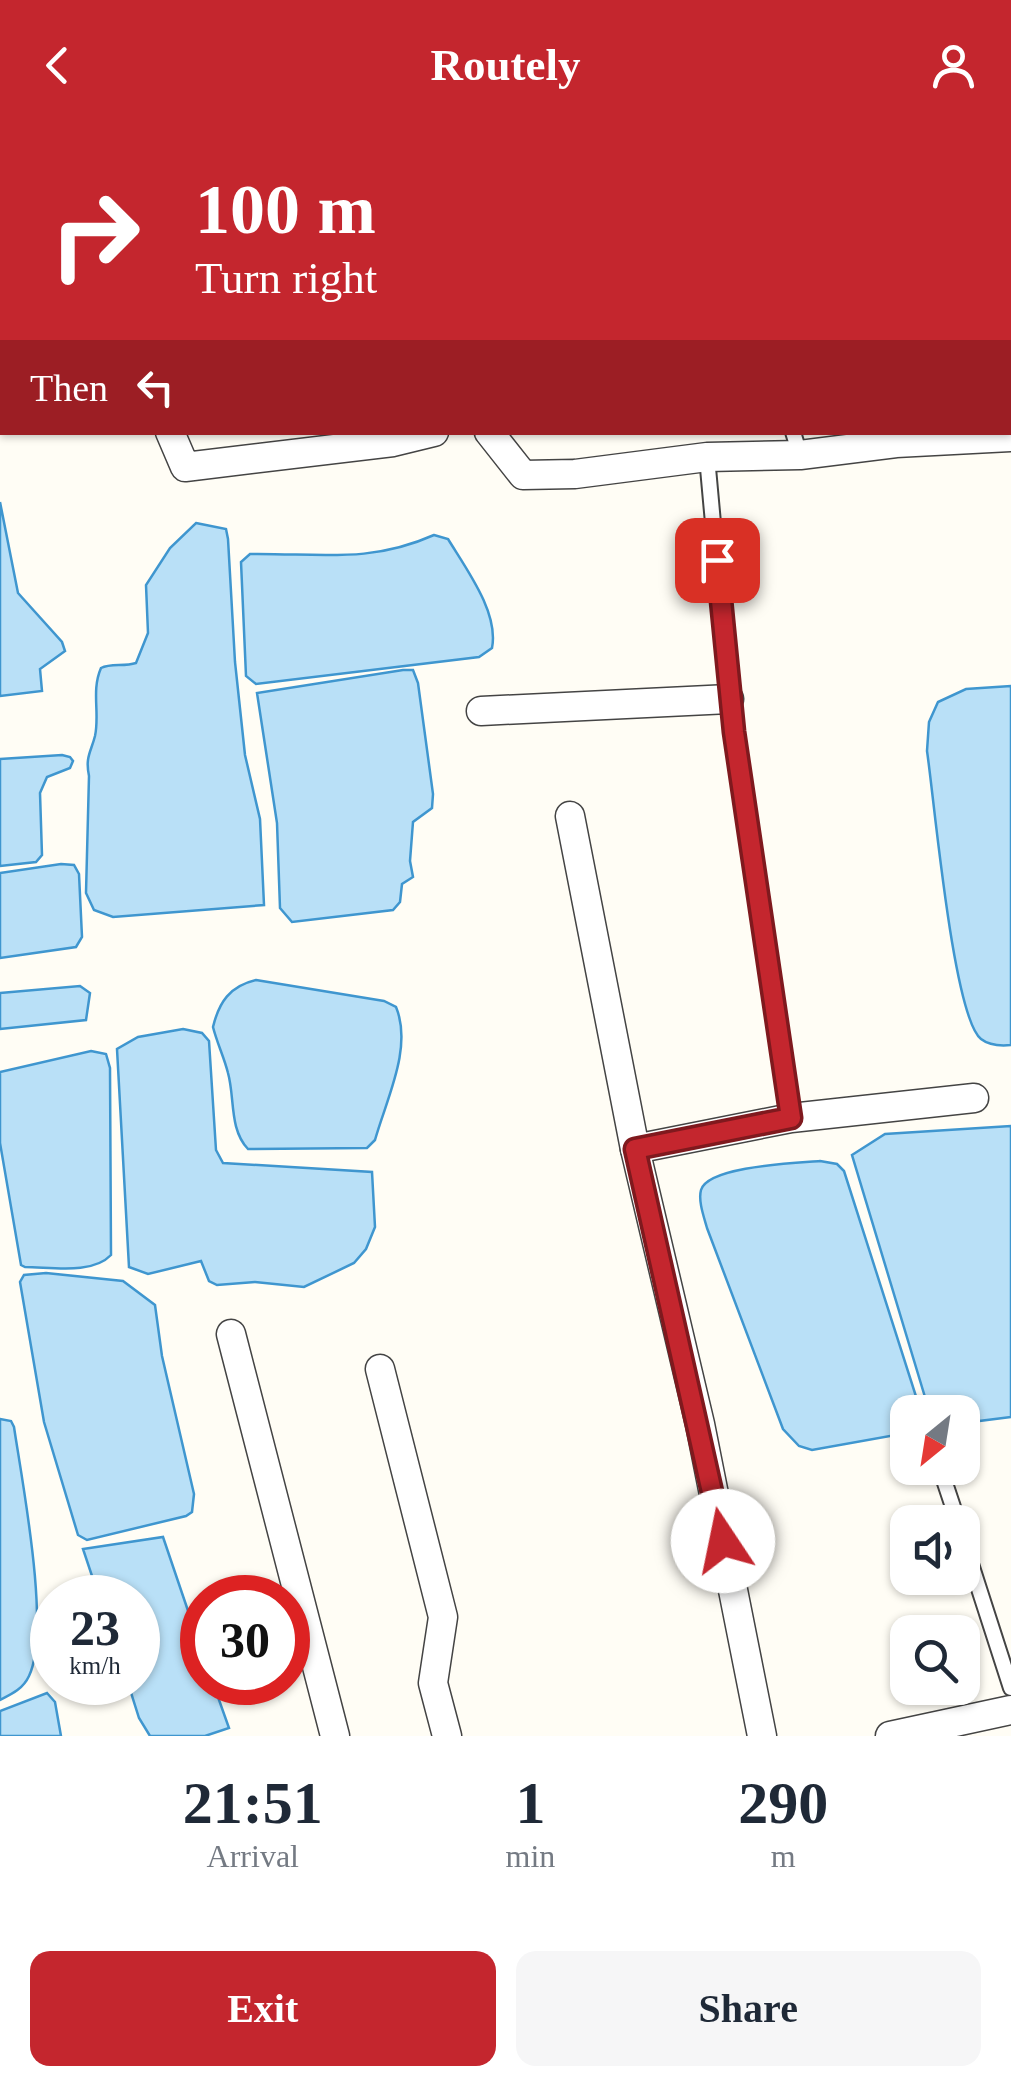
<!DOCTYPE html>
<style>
:root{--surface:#fff;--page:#f6f6f7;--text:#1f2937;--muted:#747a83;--accent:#c4262e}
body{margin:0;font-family:Georgia,serif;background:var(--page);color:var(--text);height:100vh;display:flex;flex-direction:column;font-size:38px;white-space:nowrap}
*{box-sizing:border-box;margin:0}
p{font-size:32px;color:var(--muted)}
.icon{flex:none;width:55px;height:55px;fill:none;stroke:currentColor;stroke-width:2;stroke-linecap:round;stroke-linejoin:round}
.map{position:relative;height:1606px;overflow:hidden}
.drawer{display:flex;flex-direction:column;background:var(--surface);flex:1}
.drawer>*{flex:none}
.banner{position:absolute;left:0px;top:0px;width:1012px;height:305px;box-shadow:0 2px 8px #0004;background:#c4262e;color:#fff;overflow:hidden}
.needle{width:65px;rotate:210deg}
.fabs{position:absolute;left:890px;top:1265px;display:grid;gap:20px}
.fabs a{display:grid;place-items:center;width:90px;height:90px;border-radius:20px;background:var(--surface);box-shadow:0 2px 8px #0004;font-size:50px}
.speed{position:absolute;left:30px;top:1445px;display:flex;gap:20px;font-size:50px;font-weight:700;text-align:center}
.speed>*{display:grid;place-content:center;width:130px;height:130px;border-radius:50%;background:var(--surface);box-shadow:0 2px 8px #0004;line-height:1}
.speed small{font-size:25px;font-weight:400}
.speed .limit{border:15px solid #d22;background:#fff;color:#111}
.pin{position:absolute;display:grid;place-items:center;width:85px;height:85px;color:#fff;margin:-42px;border-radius:20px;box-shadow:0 5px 15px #0006}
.me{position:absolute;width:110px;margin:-55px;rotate:349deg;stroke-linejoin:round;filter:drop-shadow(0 0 8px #0008)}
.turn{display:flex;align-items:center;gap:35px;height:210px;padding:0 30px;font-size:45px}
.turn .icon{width:130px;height:130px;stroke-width:2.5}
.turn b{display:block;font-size:70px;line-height:85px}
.then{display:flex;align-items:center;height:95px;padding:0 30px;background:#0003;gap:20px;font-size:38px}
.eta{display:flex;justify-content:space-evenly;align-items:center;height:170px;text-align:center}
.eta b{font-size:60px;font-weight:700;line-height:70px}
.cta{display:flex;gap:20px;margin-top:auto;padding:20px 30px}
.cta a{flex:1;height:115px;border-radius:20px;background:var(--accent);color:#fff;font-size:40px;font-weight:700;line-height:115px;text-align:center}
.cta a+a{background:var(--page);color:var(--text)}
header{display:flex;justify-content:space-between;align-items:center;height:130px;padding:0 30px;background:var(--accent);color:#fff;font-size:45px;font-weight:700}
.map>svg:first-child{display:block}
</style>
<header><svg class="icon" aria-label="back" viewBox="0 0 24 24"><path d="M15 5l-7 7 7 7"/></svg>Routely<svg class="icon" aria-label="person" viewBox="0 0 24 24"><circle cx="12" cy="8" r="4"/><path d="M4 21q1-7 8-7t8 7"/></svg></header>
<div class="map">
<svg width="1011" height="1606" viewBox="0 0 1011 1606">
<rect width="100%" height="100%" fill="#fffdf5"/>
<g fill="#b9e0f7" stroke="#3f96cf" stroke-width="2.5">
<polygon points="0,372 18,463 62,512 65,521 40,539 42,561 0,566"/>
<path d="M196,393L226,399L228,409L235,532L245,625L260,689L264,775L113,787L94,780L86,763L89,646C85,627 91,622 95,606C100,583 91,561 101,538C111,533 124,537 136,533L148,503L146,455L170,418Z"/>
<path d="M434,405L448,409C467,440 499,483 492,518L479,527L256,554L246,546L241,432L250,424C318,423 369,434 434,405Z"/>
<polygon points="403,540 413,540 418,553 433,664 432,678 413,692 410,731 413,747 402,754 400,772 393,780 292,792 280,778 277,693 257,563"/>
<path d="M1011,556V915C1001,916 990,916 981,909C953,887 934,667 927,621L929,592L938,572L966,559Z"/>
<polygon points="62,625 70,627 73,631 70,638 47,647 40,663 42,725 36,732 0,736 0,629"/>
<polygon points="61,734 74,735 79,744 82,807 76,817 0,828 0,743"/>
<path d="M256,850L384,871L396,877C413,918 386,970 375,1010L367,1018L248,1019C229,999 235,968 228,943C224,927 217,913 213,897C219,872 230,856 256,850Z"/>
<polygon points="80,856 90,863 86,890 0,899 0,863"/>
<polygon points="183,899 202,903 209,911 216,1020 223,1033 372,1042 375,1097 366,1119 354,1133 304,1157 255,1152 217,1155 209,1151 201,1131 148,1144 129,1137 117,919 138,907"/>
<path d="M91,921L106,924L110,938L111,1125C92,1145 51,1137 25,1137L21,1135L0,1013V942Z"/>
<polygon points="1011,996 1011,1287 963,1293 962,1282 932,1282 928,1277 852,1025 885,1004"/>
<path d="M820,1031L837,1034L844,1041L921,1282H908L907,1303L812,1320L799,1316L783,1299L707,1098C704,1087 698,1071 701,1060C708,1036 797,1033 820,1031Z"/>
<polygon points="46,1143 123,1151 155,1175 162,1226 194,1364 192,1382 186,1386 87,1410 78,1405 44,1292 20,1152 24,1145"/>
<path d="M0,1289L11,1291L14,1297C22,1351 51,1500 29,1546C23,1559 12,1564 0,1570Z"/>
<polygon points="163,1407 202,1522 202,1552 213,1553 229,1598 205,1606 150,1606 139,1588 128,1553 138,1552 138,1468 99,1467 83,1419"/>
<polygon points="47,1563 55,1572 61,1606 0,1606 0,1581"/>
</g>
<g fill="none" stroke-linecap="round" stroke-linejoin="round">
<defs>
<g id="lane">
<polyline points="680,0 681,2"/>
<polyline points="793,302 800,325"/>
<polyline points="707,327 729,569 791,988"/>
<polyline points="940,1338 958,1392"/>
<polyline points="962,1406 1011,1558"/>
</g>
<g id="street">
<polyline points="170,302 185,337 393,312 434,302"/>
<polyline points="489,302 523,345 575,344 707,327 800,325 896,313 1011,307"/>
<polyline points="481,581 729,569"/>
<polyline points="570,686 635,1019 700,1294 762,1606"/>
<polyline points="635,1019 791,988 974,968"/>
<polyline points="231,1204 335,1606"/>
<polyline points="380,1239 443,1487 433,1553 447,1606"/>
<polyline points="890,1606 1011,1580"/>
</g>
</defs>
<use href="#lane" stroke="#444" stroke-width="18"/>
<use href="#street" stroke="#444" stroke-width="31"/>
<use href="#lane" stroke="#fff" stroke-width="14"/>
<use href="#street" stroke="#fff" stroke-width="28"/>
</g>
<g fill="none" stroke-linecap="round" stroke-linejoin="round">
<defs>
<polyline id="route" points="717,430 734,602 791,988 635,1019 723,1411"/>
</defs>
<use href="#route" stroke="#7f191e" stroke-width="25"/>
<use href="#route" stroke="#c4262e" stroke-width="18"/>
</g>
</svg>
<div class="fabs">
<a><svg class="needle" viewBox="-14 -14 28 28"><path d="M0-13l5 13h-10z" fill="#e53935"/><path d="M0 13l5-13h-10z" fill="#747a83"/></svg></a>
<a><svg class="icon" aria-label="sound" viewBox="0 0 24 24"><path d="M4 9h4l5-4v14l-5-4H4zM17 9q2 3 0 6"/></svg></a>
<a><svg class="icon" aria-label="search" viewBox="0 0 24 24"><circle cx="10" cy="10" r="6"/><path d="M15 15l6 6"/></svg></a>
</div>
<div class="speed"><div>23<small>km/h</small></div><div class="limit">30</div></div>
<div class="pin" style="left:717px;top:430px;background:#d93025"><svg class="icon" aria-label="arrive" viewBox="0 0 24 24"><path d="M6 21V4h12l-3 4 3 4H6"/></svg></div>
<svg class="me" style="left:723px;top:1411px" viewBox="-20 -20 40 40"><circle r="19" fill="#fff"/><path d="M0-13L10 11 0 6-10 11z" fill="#c4262e"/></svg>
<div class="banner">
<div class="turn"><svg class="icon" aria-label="right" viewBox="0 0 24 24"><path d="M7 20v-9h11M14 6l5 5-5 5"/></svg><div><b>100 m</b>Turn right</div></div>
<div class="then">Then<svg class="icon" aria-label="left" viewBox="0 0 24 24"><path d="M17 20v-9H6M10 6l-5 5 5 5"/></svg></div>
</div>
</div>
<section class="drawer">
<div class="eta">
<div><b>21:51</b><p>Arrival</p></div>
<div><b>1</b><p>min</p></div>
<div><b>290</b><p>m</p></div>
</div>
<div class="cta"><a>Exit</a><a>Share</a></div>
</section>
